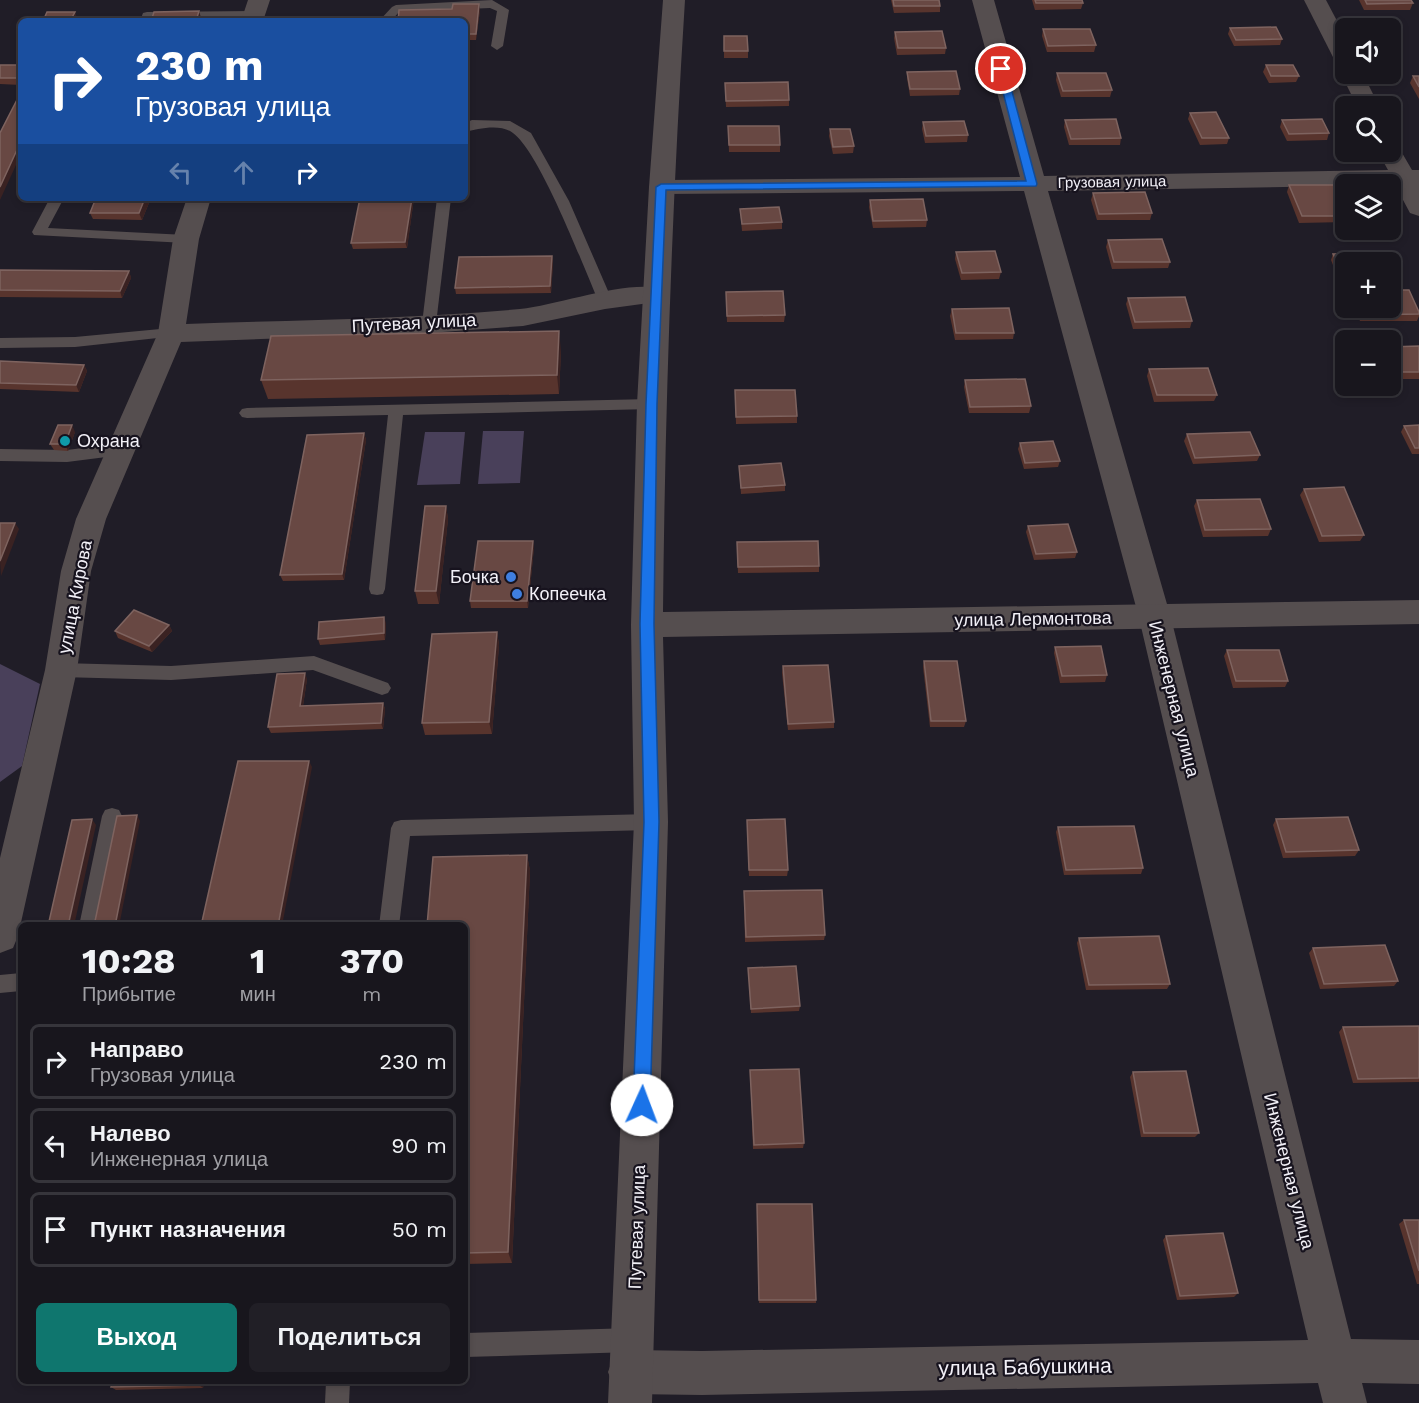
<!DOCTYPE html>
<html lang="ru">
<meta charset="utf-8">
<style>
:root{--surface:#18161d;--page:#211f26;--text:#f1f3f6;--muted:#9f9fa4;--line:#36353b;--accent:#0f766e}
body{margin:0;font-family:"Work Sans",sans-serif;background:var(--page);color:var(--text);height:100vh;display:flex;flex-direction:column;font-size:22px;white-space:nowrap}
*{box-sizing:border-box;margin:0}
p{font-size:20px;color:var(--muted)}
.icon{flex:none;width:33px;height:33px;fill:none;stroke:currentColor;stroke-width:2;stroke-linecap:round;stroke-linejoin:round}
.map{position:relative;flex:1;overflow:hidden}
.panel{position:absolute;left:18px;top:922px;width:450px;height:462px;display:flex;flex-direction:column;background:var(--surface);border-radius:9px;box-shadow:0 3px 9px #0003,0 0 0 2px var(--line)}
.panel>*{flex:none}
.top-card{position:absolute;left:18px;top:18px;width:450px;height:183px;border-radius:9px;box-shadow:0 3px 9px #0003,0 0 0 2px var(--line);background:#1a4fa0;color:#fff;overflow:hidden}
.fabs{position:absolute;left:1335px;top:18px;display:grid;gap:12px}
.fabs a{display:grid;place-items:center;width:66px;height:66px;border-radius:9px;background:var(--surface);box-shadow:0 3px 9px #0003,0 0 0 2px var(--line);font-size:30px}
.pin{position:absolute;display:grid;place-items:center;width:51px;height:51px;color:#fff;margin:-26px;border:3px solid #fff;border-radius:50%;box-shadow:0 2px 6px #0007}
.me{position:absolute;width:66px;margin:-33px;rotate:2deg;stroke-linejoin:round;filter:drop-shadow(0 0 4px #0008)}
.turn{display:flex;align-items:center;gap:21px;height:126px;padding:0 18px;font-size:27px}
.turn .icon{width:78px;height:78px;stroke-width:2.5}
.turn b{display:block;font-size:42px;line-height:51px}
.lanes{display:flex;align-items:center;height:57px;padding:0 18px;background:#0003;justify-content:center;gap:30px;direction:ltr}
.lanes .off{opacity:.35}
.eta{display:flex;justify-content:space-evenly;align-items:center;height:102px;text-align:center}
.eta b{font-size:36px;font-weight:700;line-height:42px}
.button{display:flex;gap:12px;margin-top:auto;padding:12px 18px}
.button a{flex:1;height:69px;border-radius:9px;background:var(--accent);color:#fff;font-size:24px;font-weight:700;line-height:69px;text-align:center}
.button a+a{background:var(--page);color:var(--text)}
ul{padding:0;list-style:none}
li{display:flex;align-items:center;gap:18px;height:75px;margin:0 12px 9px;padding:0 6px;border:3px solid var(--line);border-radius:9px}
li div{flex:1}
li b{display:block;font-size:22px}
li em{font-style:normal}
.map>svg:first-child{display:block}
</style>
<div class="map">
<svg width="1419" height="1403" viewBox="0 0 1419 1403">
<rect width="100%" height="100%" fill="#201d27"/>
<g fill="#49405a">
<polygon points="483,431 524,431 520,483 478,484"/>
<polygon points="425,432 465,432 460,484 417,485"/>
<polygon points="0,664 40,684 22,766 0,782"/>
</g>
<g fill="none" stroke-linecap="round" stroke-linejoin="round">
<g fill="#554e4f" fill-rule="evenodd">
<polygon points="492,0 509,10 503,46 497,50 491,46 497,11 490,8 399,12 391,21 379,21 392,7 396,5"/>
<polygon points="254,11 258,12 258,18 140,21 143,13 147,12"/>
<path d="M472,120L510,121L531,133L569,201L612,300L610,303H600L598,300C583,266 538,146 510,131C497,124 477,129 465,132V123Z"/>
<polygon points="50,198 64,198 48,228 186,235 193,239 186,243 34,235 32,232"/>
<polygon points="437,198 451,198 436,324 429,329 422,324"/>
<polygon points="171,328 176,330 178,333 176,336 75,347 0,348 0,338 75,337"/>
<polygon points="651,399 659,404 651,409 403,415 385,589 383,594 377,595 371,594 369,589 388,415 247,418 242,417 239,413 242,409 247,408"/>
<polygon points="122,443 128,445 130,449 128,453 122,455 67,462 0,461 0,449 67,450"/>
<polygon points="314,656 388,683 391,688 388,693 382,695 313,670 171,680 61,677 55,675 52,670 55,665 61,663 171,666"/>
<polygon points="112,808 119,810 122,816 99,926 79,926 102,816 105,810"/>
<polygon points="651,814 658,816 661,822 658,828 651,830 410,836 399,926 379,926 391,828 394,822 401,820"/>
<polygon points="21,973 21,991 0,993 0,975"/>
<polygon points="633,1328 641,1332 645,1340 641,1348 633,1352 465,1357 465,1333"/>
<polygon points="326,1382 350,1382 349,1403 325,1403"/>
</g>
<g fill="#554e4f" fill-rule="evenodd">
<polygon points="248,0 270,0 263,21 241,21"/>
<polygon points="972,0 994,0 1044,176 1388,170 1378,152 1390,152 1390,144 1398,146 1412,170 1419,170 1419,216 1410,213 1395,185 1048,191 1171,618 1351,1339 1419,1340 1419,1384 1362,1383 1367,1403 1323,1403 1318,1383 702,1395 630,1394 614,1388 608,1372 614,1356 630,1350 702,1351 1308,1340 1139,618 1024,191 661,194 652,192 649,187 652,182 661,180 1020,177"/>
<polygon points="1304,0 1326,0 1346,38 1346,68 1338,66 1335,61"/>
<polygon points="1344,69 1346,74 1363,74 1379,106 1357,106 1341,74"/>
<path d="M187,198H211L199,239L186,324C297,320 409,319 520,309C560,305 626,279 664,289L668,295L664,301L605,309L523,326L429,333L181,342L106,519L91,571L77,670L18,936L13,948L0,953V858L45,670L61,571L76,519L158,333L173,239Z"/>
</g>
<path fill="#554e4f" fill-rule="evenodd" d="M663,0H685C672,204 665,408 663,612L1419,600V624L663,637L668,822L652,1403H608L634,822L631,625L637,404L649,187Z"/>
</g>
<g fill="#58342d">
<polygon points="891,0 939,0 940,6 940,12 894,13"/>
<polygon points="1032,0 1082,0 1083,3 1081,9 1035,10"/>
<polygon points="1359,0 1411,0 1413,3 1410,10 1364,10"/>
<polygon points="480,10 476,40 465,40 465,21"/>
<polygon points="1230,28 1282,39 1280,45 1234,46 1228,34"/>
<polygon points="1043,29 1096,45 1094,52 1047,52 1042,36"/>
<polygon points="895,32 946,48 945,54 897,55 894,38"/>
<polygon points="724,36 748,51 748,58 724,58"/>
<polygon points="0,65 21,65 21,85 0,84"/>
<polygon points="1266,65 1299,76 1296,82 1269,83 1263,72"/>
<polygon points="907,72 960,89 959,95 910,96 907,78"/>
<polygon points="1057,73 1112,90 1110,97 1061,97 1056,80"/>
<polygon points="1413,76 1419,76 1419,99 1410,83"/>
<polygon points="725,83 789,100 789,106 726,107"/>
<polygon points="1190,113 1229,138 1227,144 1200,145 1188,119"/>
<polygon points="1065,120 1121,138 1120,145 1069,145 1064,127"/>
<polygon points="1282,120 1329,133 1327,140 1287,141 1280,127"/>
<polygon points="923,122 968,135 967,142 925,143 922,129"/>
<polygon points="728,126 780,145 780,152 729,152"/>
<polygon points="830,129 854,146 853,153 833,154 829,136"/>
<polygon points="1289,185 1346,185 1346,222 1299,223 1287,192"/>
<polygon points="1093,193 1152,213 1150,220 1097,220 1091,200"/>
<polygon points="96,198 151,198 142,220 93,219 90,213"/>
<polygon points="360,198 414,198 407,248 353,249 351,243"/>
<polygon points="870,200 927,220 926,227 873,228 869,207"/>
<polygon points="740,209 782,222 782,229 742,231"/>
<polygon points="1108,240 1170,262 1168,268 1112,269 1106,247"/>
<polygon points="956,252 1001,272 999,279 961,280 955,259"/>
<polygon points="1388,253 1399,276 1396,282 1390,282 1390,262 1346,262 1346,283 1340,283 1331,260 1333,254"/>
<polygon points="552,256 553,263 551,293 456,294 455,288"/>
<polygon points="0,270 129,271 131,278 122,298 0,297"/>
<polygon points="726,292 785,315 784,322 727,322"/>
<polygon points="1128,298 1192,321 1190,328 1133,329 1126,304"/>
<polygon points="1354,308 1390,308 1419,312 1419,316 1417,321 1360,321"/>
<polygon points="952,309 1014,333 1013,339 955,340 950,316"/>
<polygon points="1419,346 1419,379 1390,379 1390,347"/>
<polygon points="561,351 559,394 268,399 261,380"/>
<polygon points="0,361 84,365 87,371 79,392 0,389"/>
<polygon points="1149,369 1217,395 1214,401 1154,402 1147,376"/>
<polygon points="965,380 1031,406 1029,413 969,413 964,387"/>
<polygon points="735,390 797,416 797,423 736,424"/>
<polygon points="1419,425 1419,454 1412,454 1401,432 1404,426"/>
<polygon points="75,432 68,451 54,450 50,444"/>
<polygon points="364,433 366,440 344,580 283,581 280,575"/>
<polygon points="1187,434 1260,455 1257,461 1193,464 1184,441"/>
<polygon points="1020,443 1060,461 1058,467 1024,469 1018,449"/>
<polygon points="739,466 785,485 785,491 741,494"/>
<polygon points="1304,489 1364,535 1360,541 1319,542 1300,495"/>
<polygon points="1197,500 1271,529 1268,536 1203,537 1194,506"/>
<polygon points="446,506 448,519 439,604 418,604 415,591"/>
<polygon points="1028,526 1077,552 1075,558 1034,560 1026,532"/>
<polygon points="737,542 819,566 819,572 738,573"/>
<polygon points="534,547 528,608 471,608 470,601"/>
<polygon points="386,623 385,640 320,645 318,639"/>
<polygon points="169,625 172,631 152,652 118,638 115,631"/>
<polygon points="497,632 499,645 492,734 425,735 422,723"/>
<polygon points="1055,647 1107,675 1105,682 1060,683 1054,653"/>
<polygon points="1227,650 1288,681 1285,687 1233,688 1224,656"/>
<polygon points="924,661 966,721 964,727 930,727 923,667"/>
<polygon points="783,666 834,722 834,728 788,730 782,673"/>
<polygon points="307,679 303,706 383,703 385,709 383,729 271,733 268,727"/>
<polygon points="1276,819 1359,850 1355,856 1283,858 1273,825"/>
<polygon points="747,825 788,870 787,876 749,876"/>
<polygon points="1058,827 1143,868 1141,874 1064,875 1056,832"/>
<polygon points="527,855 530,871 512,1263 465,1264 465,926"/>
<polygon points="744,896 825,935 824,940 745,942"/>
<polygon points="1079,938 1170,984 1167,989 1086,990 1077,943"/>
<polygon points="1313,948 1398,981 1394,986 1320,989 1309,953"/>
<polygon points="748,968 800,1006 799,1011 751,1013"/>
<polygon points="1419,1026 1419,1082 1353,1083 1339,1032 1343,1027"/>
<polygon points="750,1070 804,1143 803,1148 753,1149"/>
<polygon points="1133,1072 1199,1133 1195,1137 1141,1137 1130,1077"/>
<polygon points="757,1208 816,1300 816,1303 759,1303"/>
<polygon points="1404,1220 1419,1220 1419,1284 1417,1284 1399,1224"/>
<polygon points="1166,1236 1238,1293 1234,1297 1177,1300 1163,1240"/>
<polygon points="204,1382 203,1388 116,1390 111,1387"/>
</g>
<g fill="#3a2222">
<polygon points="479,4 480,10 476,40 476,34"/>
<polygon points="199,11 202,21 196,21"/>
<polygon points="75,12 77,18 76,21 70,21"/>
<polygon points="21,141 21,154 0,200 0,187"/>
<polygon points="145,198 151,198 142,220 139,213"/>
<polygon points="412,198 414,198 407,248 405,242"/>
<polygon points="552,256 553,263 551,293 550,286"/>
<polygon points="129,271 131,278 122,298 120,291"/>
<polygon points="559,331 561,351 559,394 557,375"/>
<polygon points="84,365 87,371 79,392 76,385"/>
<polygon points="72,425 75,432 68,451 65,444"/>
<polygon points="364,433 366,440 344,580 342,574"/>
<polygon points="446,506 448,519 439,604 436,591"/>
<polygon points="15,523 19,529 1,576 0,561"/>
<polygon points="533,541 534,547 528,608 527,601"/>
<polygon points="384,617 386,623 385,640 384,633"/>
<polygon points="169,625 172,631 152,652 149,646"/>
<polygon points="497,632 499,645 492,734 489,722"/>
<polygon points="305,673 307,679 302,712 300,706"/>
<polygon points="383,703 385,709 383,729 381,723"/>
<polygon points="309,761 312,767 282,926 278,926"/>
<polygon points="137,815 140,821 119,926 115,926"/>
<polygon points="92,819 96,825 74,926 68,926"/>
<polygon points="527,855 530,871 512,1263 508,1252"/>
<polygon points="200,1382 204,1382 203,1388 199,1385"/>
</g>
<g fill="#684843" stroke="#7e635f" stroke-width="1.5">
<polygon points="893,0 939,0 940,6 894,6"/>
<polygon points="1035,0 1082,0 1083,3 1036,3"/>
<polygon points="1365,0 1411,0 1413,3 1367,4"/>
<polygon points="453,4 479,4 476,34 465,34 465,21 398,21 399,10 452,9"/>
<polygon points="199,11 196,21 151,21 154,12"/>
<polygon points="47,12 75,12 70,21 43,21"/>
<polygon points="1276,27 1282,39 1236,40 1230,28"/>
<polygon points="1043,29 1090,29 1096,45 1048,46"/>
<polygon points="942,31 946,48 898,48 895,32"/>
<polygon points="724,36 747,36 748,51 724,51"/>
<rect x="0" y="65" width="21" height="13"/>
<polygon points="1266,65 1293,65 1299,76 1271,76"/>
<polygon points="956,71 960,89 910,89 907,72"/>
<polygon points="1057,73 1106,73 1112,90 1063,91"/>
<polygon points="1413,76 1419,76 1419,87"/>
<polygon points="788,82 789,100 726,101 725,83"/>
<polygon points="21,92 21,141 0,187 0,133"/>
<polygon points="1216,112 1229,138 1202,138 1190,113"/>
<polygon points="1116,119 1121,138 1071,139 1065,120"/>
<polygon points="1322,119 1329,133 1289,134 1282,120"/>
<polygon points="964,121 968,135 926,136 923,122"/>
<polygon points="728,126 779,126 780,145 729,145"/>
<polygon points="830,129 850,129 854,146 833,147"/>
<polygon points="1289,185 1346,185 1346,216 1302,216"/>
<polygon points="1145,192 1152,213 1099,214 1093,193"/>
<polygon points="96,198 145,198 139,213 90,213"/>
<polygon points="360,198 412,198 405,242 351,243"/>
<polygon points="923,199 927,220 873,221 870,200"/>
<polygon points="779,207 782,222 742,224 740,209"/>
<polygon points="1162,239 1170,262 1114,262 1108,240"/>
<polygon points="995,251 1001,272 962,273 956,252"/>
<polygon points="1388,253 1399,276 1390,276 1390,262 1346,262 1346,276 1343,276 1333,254"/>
<polygon points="552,256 550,286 455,288 459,257"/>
<polygon points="0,270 129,271 120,291 0,290"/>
<polygon points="1390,290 1409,290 1419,312 1419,314 1363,315 1360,308 1390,308"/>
<polygon points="783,291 785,315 727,316 726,292"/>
<polygon points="1185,297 1192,321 1135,322 1128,298"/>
<polygon points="1009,308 1014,333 956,333 952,309"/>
<polygon points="559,331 557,375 261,380 271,336"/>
<polygon points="1419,346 1419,372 1390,372 1390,347"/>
<polygon points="0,361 84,365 76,385 0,383"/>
<polygon points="1208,368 1217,395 1157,395 1149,369"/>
<polygon points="1025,379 1031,406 970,407 965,380"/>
<polygon points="735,390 795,390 797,416 736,417"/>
<polygon points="58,425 72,425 65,444 50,444"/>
<polygon points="1419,425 1419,448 1415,448 1404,426"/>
<polygon points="1250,432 1260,455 1195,458 1187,434"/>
<polygon points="364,433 342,574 280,575 307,435"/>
<polygon points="1053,441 1060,461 1025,463 1020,443"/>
<polygon points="781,463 785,485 741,488 739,466"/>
<polygon points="1344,487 1364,535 1322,536 1304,489"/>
<polygon points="1260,499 1271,529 1205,530 1197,500"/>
<polygon points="425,506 446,506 436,591 415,591"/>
<polygon points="0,523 15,523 0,561"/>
<polygon points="1068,524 1077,552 1036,554 1028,526"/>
<polygon points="478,541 533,541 527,601 470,601"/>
<polygon points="818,541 819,566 738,567 737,542"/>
<polygon points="134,610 169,625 149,646 115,631"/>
<polygon points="384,617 384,633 318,639 319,622"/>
<polygon points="497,632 489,722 422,723 432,634"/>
<polygon points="1101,646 1107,675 1062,676 1055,647"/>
<polygon points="1227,650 1279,650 1288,681 1236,681"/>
<polygon points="924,661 957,661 966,721 931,721"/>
<polygon points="828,665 834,722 788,724 783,666"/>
<polygon points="305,673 300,706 383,703 381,723 268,727 277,674"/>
<polygon points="238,761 309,761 278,926 201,926"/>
<polygon points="137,815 115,926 94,926 117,816"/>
<polygon points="1348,817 1359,850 1286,852 1276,819"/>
<polygon points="92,819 68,926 48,926 72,820"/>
<polygon points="785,819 788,870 749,870 747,820"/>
<polygon points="1134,826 1143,868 1066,870 1058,827"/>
<polygon points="527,855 508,1252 465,1253 465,926 427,926 433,857"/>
<polygon points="822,890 825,935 746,937 744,891"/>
<polygon points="1159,936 1170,984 1089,985 1079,938"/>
<polygon points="1385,945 1398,981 1324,984 1313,948"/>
<polygon points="796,966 800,1006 751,1009 748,968"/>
<polygon points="1419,1026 1419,1078 1358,1079 1343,1027"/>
<polygon points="799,1069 804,1143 754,1145 750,1070"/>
<polygon points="1186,1071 1199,1133 1144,1133 1133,1072"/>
<polygon points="757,1204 812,1204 816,1300 759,1300"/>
<polygon points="1404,1220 1419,1220 1419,1271"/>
<polygon points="1223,1233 1238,1293 1180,1296 1166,1236"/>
<polygon points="112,1382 200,1382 199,1385 111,1387"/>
</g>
<polygon fill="#1a73e8" stroke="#114b97" stroke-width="1.5" points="1001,66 1006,69 1037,184 1036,186 666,190 657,404 654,624 659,822 650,1105 647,1110 642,1113 636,1110 633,1105 644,822 640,624 646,404 656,187 661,184 1026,181 997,69"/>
<circle fill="#0f9aa8" stroke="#17131e" stroke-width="2" cx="65" cy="441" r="6"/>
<g fill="#3f7fe0" stroke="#17131e" stroke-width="2">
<circle cx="511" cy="577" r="6"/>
<circle cx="517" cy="594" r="6"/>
</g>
<g text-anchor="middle" stroke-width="4.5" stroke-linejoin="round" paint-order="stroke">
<g font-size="15" fill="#f2f0f7" stroke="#17131e">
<text transform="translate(1112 182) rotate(-1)" y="5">Грузовая улица</text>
</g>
<g font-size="18" fill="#f2f0f7" stroke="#17131e">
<text transform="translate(414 323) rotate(-3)" y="6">Путевая улица</text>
<text transform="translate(75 597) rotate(-79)" y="6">улица Кирова</text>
<text transform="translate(1033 619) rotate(-1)" y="6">улица Лермонтова</text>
<text transform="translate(1174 699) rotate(76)" y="6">Инженерная улица</text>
<text transform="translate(1289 1171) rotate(76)" y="6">Инженерная улица</text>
<text transform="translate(637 1227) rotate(-88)" y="6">Путевая улица</text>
</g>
<g font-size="18" fill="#f2f0f7" stroke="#17131e" text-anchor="start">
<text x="77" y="447">Охрана</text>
<text x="499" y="583" text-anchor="end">Бочка</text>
<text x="529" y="600">Копеечка</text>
</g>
<g font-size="21" fill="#f2f0f7" stroke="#17131e">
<text transform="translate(1025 1367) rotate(-1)" y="7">улица Бабушкина</text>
</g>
</g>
</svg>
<div class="fabs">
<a><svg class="icon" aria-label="sound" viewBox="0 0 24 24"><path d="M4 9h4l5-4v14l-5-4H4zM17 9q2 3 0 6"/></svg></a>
<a><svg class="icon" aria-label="search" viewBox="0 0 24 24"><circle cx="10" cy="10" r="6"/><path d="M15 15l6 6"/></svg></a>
<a><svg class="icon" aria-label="layers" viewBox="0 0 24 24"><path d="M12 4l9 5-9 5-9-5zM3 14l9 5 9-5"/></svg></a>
<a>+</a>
<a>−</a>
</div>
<div class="pin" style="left:1001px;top:69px;background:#d93025"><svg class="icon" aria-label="arrive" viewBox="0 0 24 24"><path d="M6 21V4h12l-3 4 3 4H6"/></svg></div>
<svg class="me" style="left:642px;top:1105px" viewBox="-20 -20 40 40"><circle r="19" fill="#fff"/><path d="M0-13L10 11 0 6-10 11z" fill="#1a73e8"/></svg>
<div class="top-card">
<div class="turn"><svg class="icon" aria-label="right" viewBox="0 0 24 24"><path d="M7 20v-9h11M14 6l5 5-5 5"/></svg><div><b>230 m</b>Грузовая улица</div></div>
<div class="lanes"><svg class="icon off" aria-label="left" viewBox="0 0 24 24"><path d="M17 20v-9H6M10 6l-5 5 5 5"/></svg><svg class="icon off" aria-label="ahead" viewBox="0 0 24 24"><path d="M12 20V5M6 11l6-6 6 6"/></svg><svg class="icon" aria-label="right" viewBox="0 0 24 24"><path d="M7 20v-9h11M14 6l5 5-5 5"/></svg></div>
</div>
<section class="panel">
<div class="eta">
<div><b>10:28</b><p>Прибытие</p></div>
<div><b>1</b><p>мин</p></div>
<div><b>370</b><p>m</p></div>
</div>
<ul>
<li><svg class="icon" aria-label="right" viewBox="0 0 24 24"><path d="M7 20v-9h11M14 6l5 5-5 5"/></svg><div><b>Направо</b><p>Грузовая улица</p></div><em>230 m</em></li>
<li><svg class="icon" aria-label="left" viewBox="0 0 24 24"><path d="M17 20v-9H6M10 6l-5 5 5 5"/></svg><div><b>Налево</b><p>Инженерная улица</p></div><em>90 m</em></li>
<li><svg class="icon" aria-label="arrive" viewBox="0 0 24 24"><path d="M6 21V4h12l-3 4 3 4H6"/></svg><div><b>Пункт назначения</b></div><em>50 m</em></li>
</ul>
<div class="button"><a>Выход</a><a>Поделиться</a></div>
</section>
</div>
